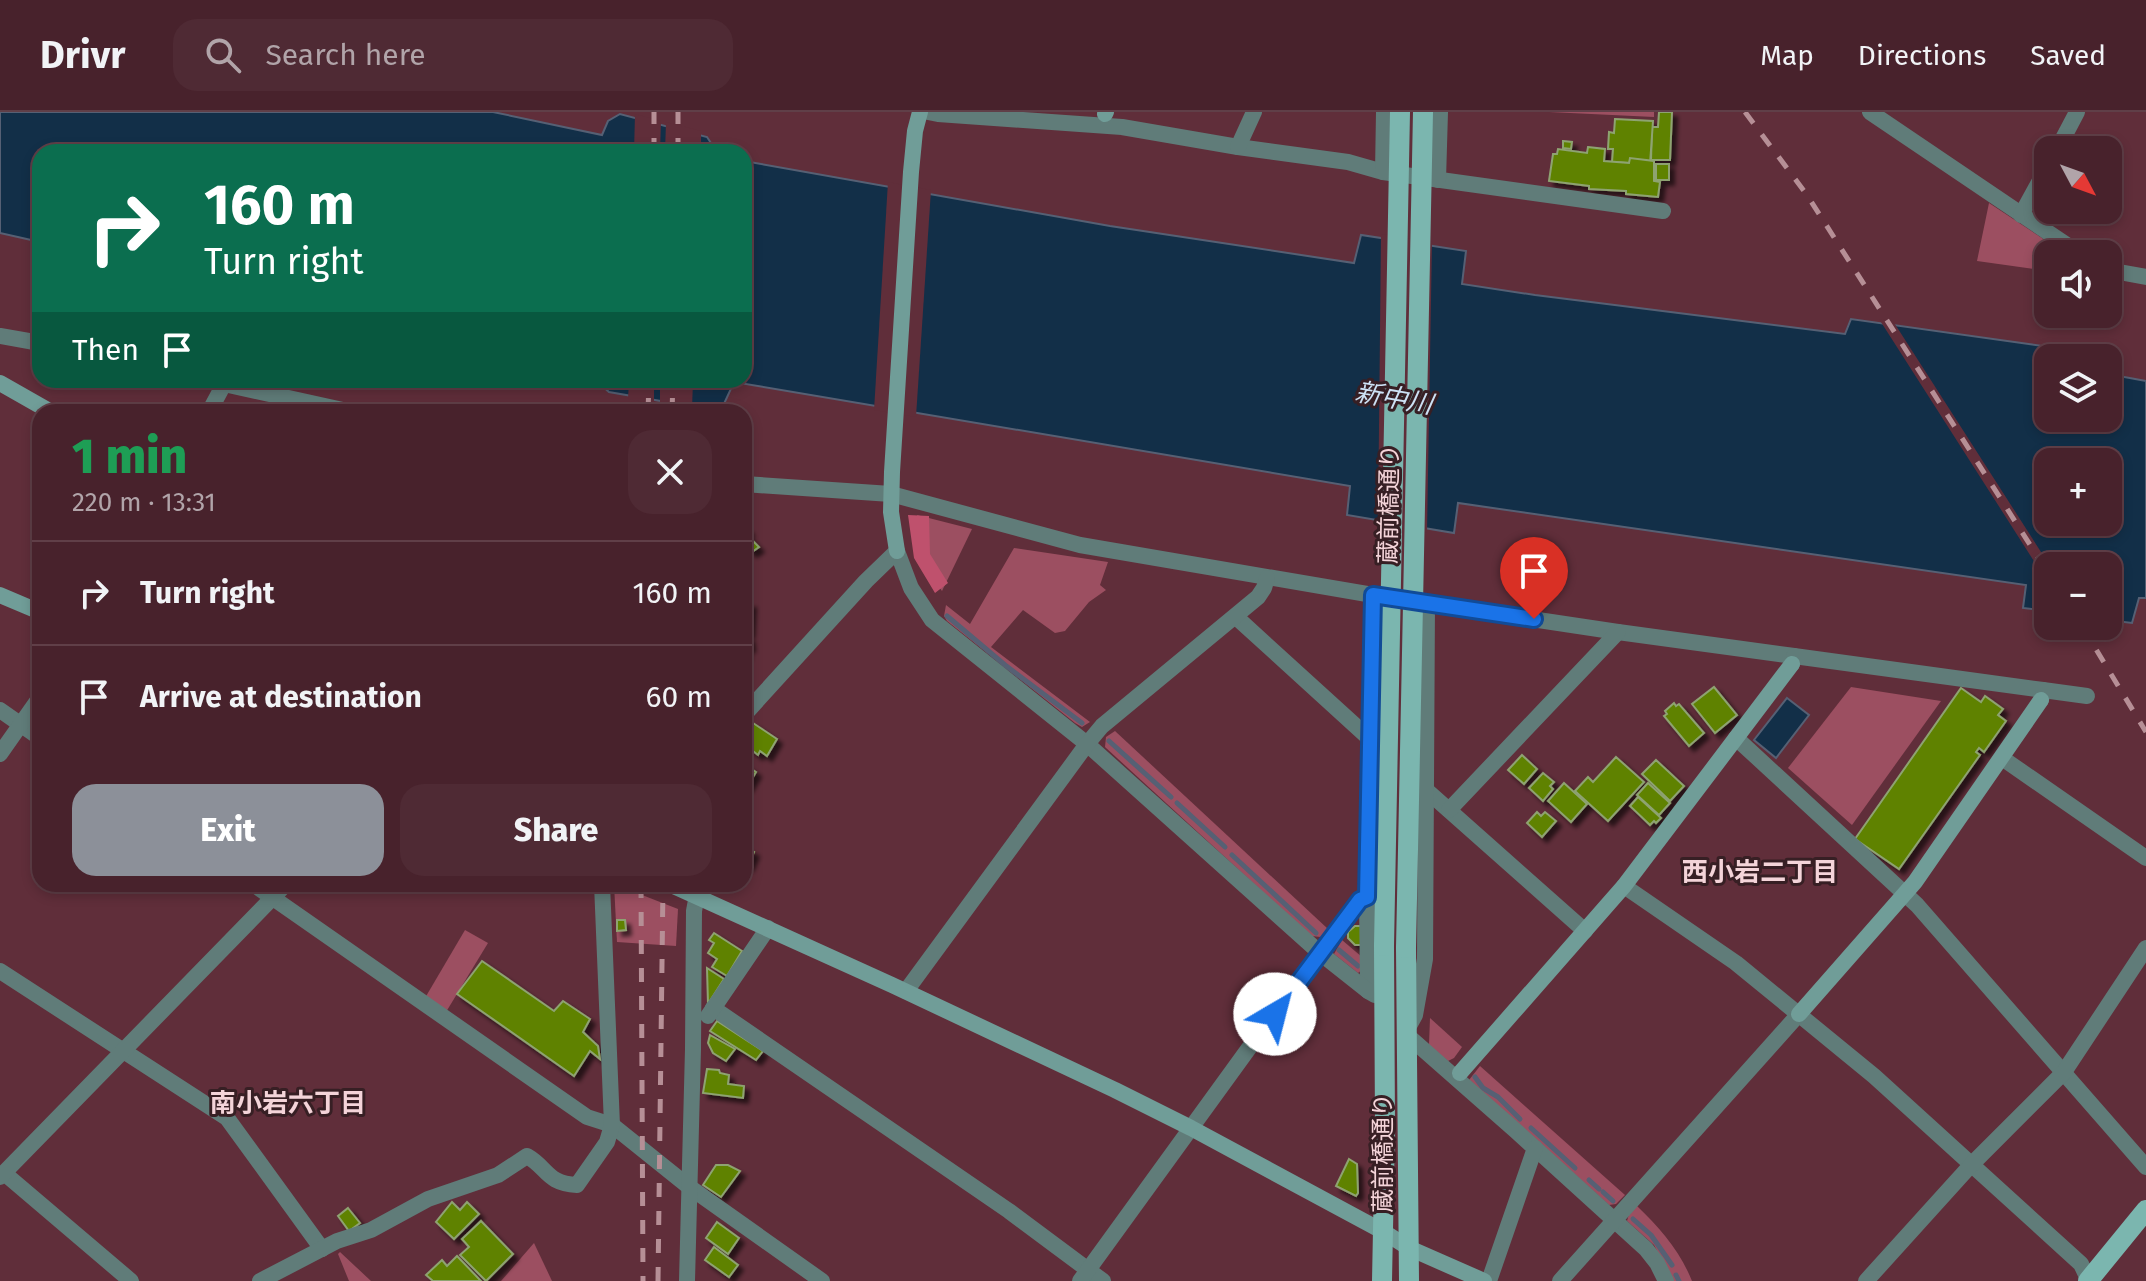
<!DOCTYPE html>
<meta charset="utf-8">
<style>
:root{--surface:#48222c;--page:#4f2a34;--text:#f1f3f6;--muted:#b1a4a9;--line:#603f48;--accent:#8c9099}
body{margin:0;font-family:"Fira Sans","Noto Sans JP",sans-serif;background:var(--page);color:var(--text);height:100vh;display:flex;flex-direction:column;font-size:30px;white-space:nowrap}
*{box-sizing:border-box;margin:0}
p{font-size:26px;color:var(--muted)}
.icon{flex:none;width:44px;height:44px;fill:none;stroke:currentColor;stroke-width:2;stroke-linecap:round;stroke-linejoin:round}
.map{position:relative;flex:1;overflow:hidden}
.details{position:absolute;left:32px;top:292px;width:720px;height:488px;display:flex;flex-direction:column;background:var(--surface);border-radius:24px;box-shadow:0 4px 12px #0003,0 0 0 2px var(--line)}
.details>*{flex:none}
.hud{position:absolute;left:32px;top:32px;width:720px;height:244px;border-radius:24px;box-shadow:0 4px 12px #0003,0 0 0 2px var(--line);background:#0b6e4f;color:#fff;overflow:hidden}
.needle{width:52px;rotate:131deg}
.fabs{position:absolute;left:2034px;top:24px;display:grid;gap:16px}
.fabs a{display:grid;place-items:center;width:88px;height:88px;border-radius:16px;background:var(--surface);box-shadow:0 4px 12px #0003,0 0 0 2px var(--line);font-size:40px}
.pin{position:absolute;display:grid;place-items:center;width:68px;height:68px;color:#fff;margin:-82px -34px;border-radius:50% 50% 50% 0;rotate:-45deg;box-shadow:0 0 8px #0007}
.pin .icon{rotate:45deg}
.me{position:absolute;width:88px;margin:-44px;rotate:37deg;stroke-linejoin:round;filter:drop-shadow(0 0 6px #0008)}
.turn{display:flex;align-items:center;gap:28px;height:168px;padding:0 40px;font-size:36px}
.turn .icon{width:104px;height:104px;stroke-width:2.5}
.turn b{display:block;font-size:56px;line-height:68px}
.then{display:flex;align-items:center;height:76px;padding:0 40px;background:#0003;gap:16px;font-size:30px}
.round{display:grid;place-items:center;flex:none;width:84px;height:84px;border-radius:24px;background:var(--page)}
.head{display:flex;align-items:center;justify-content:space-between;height:136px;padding:0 40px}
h1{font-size:48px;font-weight:800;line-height:60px;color:#1e9e55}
.action{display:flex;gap:16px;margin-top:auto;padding:16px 40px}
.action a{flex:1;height:92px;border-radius:24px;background:var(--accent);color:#fff;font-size:32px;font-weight:800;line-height:92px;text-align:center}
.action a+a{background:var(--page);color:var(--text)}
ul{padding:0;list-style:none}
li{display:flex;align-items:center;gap:24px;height:104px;padding:0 40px;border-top:2px solid var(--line)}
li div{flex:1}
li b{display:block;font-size:30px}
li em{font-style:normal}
header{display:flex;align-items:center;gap:48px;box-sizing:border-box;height:112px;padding:0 40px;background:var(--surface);border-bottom:2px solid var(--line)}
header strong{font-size:38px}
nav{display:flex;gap:44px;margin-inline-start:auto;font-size:28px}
.search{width:560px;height:72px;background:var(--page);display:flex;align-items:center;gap:20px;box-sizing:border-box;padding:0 28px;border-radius:24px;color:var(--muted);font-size:30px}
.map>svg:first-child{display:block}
</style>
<header>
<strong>Drivr</strong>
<div class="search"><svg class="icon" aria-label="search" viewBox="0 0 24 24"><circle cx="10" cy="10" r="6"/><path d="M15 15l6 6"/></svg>Search here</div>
<nav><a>Map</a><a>Directions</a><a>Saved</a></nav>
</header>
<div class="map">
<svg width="2146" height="1169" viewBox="0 0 2146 1169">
<defs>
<filter id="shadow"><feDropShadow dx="5" dy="5" stdDeviation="2" flood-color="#0009"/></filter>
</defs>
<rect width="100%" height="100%" fill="#602e3a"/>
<g fill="#9c4f61">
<polygon points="1549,0 1654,0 1654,5"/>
<polygon points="1989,91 2066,142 2048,142 2048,159 1977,149"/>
<polygon points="917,403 972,417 942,479 934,468"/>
<polygon points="1014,436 1108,450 1100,473 1106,478 1089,490 1065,519 1055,521 1023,498 991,535 1090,610 1082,615 1075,611 947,509 944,504 946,493 970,512"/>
<polygon points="1851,575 1941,589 1852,713 1788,656"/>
<polygon points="1115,619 1328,817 1321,825 1311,824 1105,635 1106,625"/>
<polygon points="614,772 678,797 676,834 617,830"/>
<polygon points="465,818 488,831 446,900 425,886"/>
<polygon points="1342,828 1362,845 1362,858 1358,861 1334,842"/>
<polygon points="1430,906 1462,935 1454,946 1448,949 1429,933"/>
<polygon points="1480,954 1625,1083 1616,1092 1609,1093 1469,968"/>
<path d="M1637,1094C1660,1116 1680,1139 1692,1169H1673L1654,1133L1627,1109L1629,1102Z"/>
<polygon points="534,1131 552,1169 501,1169"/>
<polygon points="340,1140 371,1169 349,1169 338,1142"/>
</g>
<polygon fill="#bf516d" points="908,403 929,404 930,442 948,471 935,481 914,446"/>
<g fill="#122f48" stroke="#566074" stroke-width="2" fill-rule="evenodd">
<polygon points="0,0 493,0 602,23 608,9 620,2 707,25 713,34 734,37 734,40 40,40 40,130 0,121"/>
<path d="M744,49L1110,114L1354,151L1361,123L1466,139L1462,172L1535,183L1845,222L1851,207L2043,234L2042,250L2048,251V306H2108V262L2146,269V486H2139L2132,511L2108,508V454H2048V499L2023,496L2026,473L1458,391L1454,421L1347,403L1350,374L734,270L723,294L701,296L609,280L598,270V268H744ZM2048,350H2108V410H2048Z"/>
<polygon points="1787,586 1809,603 1776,646 1754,628"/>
</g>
<g fill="#602e3a">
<polygon points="635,2 661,9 660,40 634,40"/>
<polygon points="666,10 701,19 701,40 665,40"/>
<polygon points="888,70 931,78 916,305 874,298"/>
<polygon points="1381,122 1432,130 1427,421 1378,412"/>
<polygon points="1879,207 1893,209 2050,454 2048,454 2048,471"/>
<polygon points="629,268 654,268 654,292 628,287"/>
<polygon points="660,268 693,268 692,298 660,293"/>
</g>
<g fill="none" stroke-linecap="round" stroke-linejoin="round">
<g stroke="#566074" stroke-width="5">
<polyline points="947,504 1005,553 1082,611"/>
<polyline points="1109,629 1171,685"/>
<polyline points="1177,691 1225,735"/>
<polyline points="1232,743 1316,821"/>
<polyline points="1339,838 1358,854"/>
<polyline points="1475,965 1483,976 1498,985 1520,1007"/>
<polyline points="1531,1016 1575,1056"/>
<polyline points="1589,1068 1599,1077"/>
<polyline points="1603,1080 1613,1089"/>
<polyline points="1633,1107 1651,1123 1672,1153"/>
<polyline points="1676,1163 1679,1169"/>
</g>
</g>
<g fill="#5e8200" stroke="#8ea371" stroke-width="2" filter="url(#shadow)">
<polygon points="1659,0 1672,0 1670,48 1651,48 1652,15 1658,15"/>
<polygon points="1615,7 1653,9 1650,52 1612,50 1613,37 1608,37 1609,20 1614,21"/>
<polygon points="1563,29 1572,30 1571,37 1563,36"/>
<polygon points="1588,35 1605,37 1604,49 1629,51 1630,46 1654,49 1654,69 1660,70 1658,85 1626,82 1626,79 1589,77 1589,74 1549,69 1553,42 1557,42 1558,37 1587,41"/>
<rect x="1656" y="52" width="13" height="16"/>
<polygon points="744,414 749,419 746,422 759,435 752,440 744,433"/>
<polygon points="744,491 751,491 749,521 744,521"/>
<polygon points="744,525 749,525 750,535 746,535 746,543 744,543"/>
<polygon points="1714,575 1737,603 1715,621 1692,592"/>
<polygon points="1961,576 1981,590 1985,584 2003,597 1998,603 2006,609 1984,640 1979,636 1976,640 1980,643 1899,757 1855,727"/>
<polygon points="1674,591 1676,594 1679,592 1704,621 1689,634 1664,604 1667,602 1665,599"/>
<polygon points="753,611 777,627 767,644 760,639 758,643 744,632 744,624"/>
<polygon points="1522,643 1537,657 1524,672 1508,658"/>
<polygon points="1616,645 1644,670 1608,709 1575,679 1588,665 1593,670"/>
<polygon points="1656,648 1684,674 1670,689 1642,662"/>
<polygon points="744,652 756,660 747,675 744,675"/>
<polygon points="1543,661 1554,670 1550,674 1553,677 1543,689 1529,676"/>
<polygon points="1564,671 1587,692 1571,710 1548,689"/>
<polygon points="1648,671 1670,691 1659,703 1637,683"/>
<polygon points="1638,685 1661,706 1656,711 1654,709 1650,713 1630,694"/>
<polygon points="1537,700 1541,704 1545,700 1556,709 1542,725 1527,711"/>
<polygon points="744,735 754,740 748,754 744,752"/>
<polygon points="617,808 625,808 626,818 617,819"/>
<polygon points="1355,814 1362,814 1362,833 1355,833 1348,826 1348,820"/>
<polygon points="714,821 742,839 727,864 712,855 717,847 708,841 714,831 709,828"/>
<polygon points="482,849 554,899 563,889 590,907 583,920 598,934 600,947 590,939 574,964 457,882"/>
<polygon points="707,856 724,867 708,892"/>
<polygon points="717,909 763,939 756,948 710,919"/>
<polygon points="710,923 735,937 726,949 713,941 708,931"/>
<polygon points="707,957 719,958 720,961 729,963 728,972 744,974 743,986 703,981"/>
<polygon points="1349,1047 1357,1052 1358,1081 1356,1084 1336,1074"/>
<polygon points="716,1053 728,1053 740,1059 721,1085 703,1073"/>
<polygon points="452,1090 460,1098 467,1090 479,1102 454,1127 436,1110"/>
<polygon points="348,1096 360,1111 349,1119 338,1104"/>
<polygon points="481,1109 513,1142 486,1169 460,1143 469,1135 462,1127"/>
<polygon points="717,1110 739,1126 728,1142 706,1126"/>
<polygon points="714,1135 738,1153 729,1165 705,1148"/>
<polygon points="457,1144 481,1169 433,1169 426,1163 442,1148 447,1154"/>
</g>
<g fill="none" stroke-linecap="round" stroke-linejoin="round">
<g stroke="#607c79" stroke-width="16">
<polyline points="928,0 938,2 1122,15 1238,35 1348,50 1383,60 1663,99"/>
<polyline points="1870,0 2080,142"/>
<polyline points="1238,35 1254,0"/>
<polyline points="2057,38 2077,0"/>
<polyline points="1383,60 1384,0"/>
<polyline points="1438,68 1440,0"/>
<polyline points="2021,103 2048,54"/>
<polyline points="2108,158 2146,165"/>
<polyline points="0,224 40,231"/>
<polyline points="206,268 352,300"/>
<polyline points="209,300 224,272"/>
<polyline points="744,372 891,382 1080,433 1373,483 1618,520 1794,544 1792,552"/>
<polyline points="1373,483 1367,785 1368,879 1375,883"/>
<polyline points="1236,505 1370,627"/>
<polyline points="1794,544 2043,578 2041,588"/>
<polyline points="2043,578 2087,584"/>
<polyline points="0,598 40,626"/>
<polyline points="744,603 866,469 897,439 911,476 932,508 1087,632 1320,841 1368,879"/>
<polyline points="1736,626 1917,793 2146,1055"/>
<polyline points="0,642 40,585"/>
<polyline points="2002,646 2146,746"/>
<polyline points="1425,677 1585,819"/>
<polyline points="1449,698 1618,520"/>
<polyline points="253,772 587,1005 612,1013 688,1074 822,1169"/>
<polyline points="1624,774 1736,851 1874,964 2081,1152 2089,1169"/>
<polyline points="0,859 227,1006 322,1137"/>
<polyline points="906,879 1087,632 1102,614 1258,485 1264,476 1267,466"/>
<polyline points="713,896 1009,1099 1103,1169"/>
<polyline points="708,904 768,816"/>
<polyline points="1410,912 1415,903 1425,847 1427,491"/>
<polyline points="1408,924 1516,1019 1646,1137 1657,1151 1666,1169"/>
<polyline points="4,1061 131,1169"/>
<polyline points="0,1065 286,772"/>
<path d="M260,1169L337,1129L371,1118L428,1087L498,1063L527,1044C548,1056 546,1071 577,1073L607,1030L612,1013L602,772"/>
<polyline points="687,1169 693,937 694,799 699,772"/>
<polyline points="1080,1169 1257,925 1360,788 1367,785"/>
<polyline points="1489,1169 1535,1036"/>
<polyline points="1560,1169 1799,902"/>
<polyline points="1866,1169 1971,1053 2064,960 2146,836"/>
</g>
<g stroke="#709d98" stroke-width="16">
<polyline points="1105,2 1106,0"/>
<polyline points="0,271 51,300"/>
<polyline points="897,439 891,400 892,360 911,60 915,19 920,0"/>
<polyline points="0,483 40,500"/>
<polyline points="669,772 892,873 1115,978 1191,1016 1384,1120 1409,1136 1484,1169"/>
<polyline points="1799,902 1915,770 2041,588"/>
<polyline points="1460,961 1624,774 1792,552"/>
</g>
<g stroke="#7bb6af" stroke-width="20">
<polyline points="1406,836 1409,1169"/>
<polyline points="1382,1169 1385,1014 1384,834"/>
<polyline points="2088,1169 2146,1098"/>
</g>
<g stroke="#b68f96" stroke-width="5" stroke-dasharray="14 14" stroke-linecap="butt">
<polyline points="1745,0 1807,83 2048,461"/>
<polyline points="654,40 654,0"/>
<polyline points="678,40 678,0"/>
<polyline points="648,300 649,268"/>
<polyline points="672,300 673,268"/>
<polyline points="2082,514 2146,620"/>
<polyline points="641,772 643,1169"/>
<polyline points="658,1169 663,772"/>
</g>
<g stroke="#7bb6af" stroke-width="20">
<polyline points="1384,834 1400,0"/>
<polyline points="1406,836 1423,0"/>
</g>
</g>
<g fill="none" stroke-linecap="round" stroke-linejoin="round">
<defs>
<polyline id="route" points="1275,902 1360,788 1367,785 1373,483 1534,507"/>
</defs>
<use href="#route" stroke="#114b97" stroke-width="20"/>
<use href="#route" stroke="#1a73e8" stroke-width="14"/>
</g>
<g text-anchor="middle" stroke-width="6" stroke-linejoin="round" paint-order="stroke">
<g font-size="24" fill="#f4d4d9" stroke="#371f24">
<text transform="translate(1389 392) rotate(-89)" y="8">蔵前橋通り</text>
<text transform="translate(1383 1041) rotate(-90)" y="8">蔵前橋通り</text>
</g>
<g font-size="26" font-style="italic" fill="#cde2f5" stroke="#371f24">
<text transform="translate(1394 286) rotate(10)" y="9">新中川</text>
</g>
<g font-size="26" font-weight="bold" fill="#f4d4d9" stroke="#371f24">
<text x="1760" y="769">西小岩二丁目</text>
<text x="288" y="1000">南小岩六丁目</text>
</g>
</g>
</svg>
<div class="fabs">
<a><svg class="needle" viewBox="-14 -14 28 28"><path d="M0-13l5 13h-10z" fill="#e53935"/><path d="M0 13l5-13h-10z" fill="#b1a4a9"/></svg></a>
<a><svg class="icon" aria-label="sound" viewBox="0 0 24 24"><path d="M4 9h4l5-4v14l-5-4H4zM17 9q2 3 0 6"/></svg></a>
<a><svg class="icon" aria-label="layers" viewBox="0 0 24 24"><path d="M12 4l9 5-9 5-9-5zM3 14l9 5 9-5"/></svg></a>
<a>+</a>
<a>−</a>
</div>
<div class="pin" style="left:1534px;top:507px;background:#d93025"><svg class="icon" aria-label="arrive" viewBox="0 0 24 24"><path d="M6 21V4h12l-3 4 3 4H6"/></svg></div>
<svg class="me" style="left:1275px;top:902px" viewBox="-20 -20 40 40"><circle r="19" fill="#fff"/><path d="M0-13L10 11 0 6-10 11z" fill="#1a73e8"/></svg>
<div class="hud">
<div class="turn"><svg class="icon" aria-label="right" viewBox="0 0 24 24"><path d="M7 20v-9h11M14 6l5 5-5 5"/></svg><div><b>160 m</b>Turn right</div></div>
<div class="then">Then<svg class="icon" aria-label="arrive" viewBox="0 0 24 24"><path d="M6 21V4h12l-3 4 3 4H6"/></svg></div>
</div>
<section class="details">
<div class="head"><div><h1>1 min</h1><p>220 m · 13:31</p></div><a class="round"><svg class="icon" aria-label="close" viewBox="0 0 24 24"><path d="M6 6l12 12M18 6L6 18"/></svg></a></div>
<ul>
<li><svg class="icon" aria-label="right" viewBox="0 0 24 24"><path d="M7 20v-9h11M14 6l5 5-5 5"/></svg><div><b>Turn right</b></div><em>160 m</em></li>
<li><svg class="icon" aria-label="arrive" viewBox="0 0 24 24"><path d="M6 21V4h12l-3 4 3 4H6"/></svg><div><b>Arrive at destination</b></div><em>60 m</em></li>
</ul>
<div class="action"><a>Exit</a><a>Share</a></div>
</section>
</div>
